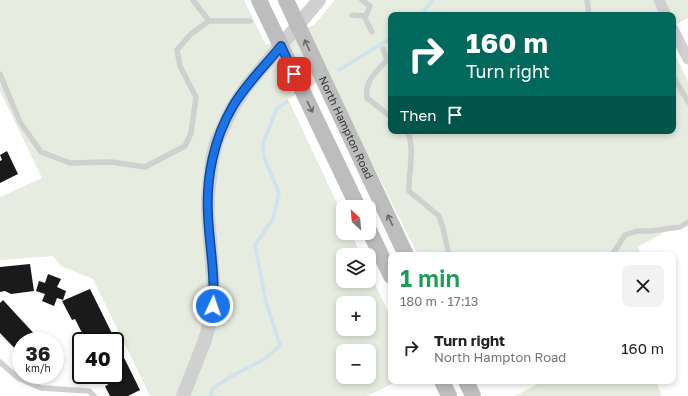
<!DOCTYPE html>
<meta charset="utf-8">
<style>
:root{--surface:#fff;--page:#f2f2f2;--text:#202124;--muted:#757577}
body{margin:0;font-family:"Golos Text",sans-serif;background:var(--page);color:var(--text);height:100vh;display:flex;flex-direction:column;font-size:15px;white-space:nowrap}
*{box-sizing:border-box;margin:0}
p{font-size:13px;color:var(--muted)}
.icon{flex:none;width:22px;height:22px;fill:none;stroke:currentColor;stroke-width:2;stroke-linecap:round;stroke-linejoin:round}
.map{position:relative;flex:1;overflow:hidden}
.sheet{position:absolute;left:388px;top:252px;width:288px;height:132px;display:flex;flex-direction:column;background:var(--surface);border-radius:8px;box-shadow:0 2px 6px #0003}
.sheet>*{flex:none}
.hud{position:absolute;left:388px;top:12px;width:288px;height:122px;border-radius:8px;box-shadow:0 2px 6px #0003;background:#00695c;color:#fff;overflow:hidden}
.needle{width:26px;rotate:334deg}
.tools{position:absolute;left:336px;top:200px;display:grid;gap:8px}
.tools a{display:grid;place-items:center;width:40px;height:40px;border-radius:8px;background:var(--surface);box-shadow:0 2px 6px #0003;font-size:20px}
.speed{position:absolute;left:12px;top:332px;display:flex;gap:8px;font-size:20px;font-weight:700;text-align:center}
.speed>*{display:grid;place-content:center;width:52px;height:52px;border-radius:50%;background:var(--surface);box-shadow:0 2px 6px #0003;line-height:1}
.speed small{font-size:10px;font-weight:400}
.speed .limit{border:2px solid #111;border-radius:6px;background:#fff;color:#111}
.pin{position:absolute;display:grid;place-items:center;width:34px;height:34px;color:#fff;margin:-17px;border-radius:8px;box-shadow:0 2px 6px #0006}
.me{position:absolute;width:44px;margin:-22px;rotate:3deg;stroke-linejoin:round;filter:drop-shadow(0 0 3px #0008)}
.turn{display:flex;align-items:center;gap:14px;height:84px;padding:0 12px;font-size:18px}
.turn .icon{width:52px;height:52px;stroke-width:2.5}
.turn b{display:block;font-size:28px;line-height:34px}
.then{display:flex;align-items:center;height:38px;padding:0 12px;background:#0003;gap:8px;font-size:15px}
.round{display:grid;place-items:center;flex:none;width:42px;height:42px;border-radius:8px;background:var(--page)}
.overview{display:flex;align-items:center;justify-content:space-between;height:68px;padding:0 12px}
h1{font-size:24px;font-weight:600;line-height:30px;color:#1e9e55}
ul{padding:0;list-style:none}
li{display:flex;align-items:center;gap:12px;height:56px;padding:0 12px}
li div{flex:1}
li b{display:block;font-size:15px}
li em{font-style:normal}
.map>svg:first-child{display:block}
</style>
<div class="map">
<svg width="688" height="396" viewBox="0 0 688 396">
<rect width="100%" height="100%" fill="#fff"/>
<g fill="#e6ecdf" fill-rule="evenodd">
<path d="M0,0H244L266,45L314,25L335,0H688V18L673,26V15H391V131H673V51L688,81V219L638,247L641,255H418L328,76L288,99L343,216V233H351L361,255H343V281H369V271L391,318V381H398L367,396H150L93,279L61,266L53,256L0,260V197L42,178L0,91ZM343,303H369V329H343ZM343,351H369V377H343Z"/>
<polygon points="543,381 656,381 662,396 515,396"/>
</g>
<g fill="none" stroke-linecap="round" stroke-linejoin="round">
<g stroke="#cfe2ee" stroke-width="3.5">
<polyline points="421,15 433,0"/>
<polyline points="339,70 391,38"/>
<polyline points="210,396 213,388 234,375 265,359 280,345 266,302 255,245 273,219 279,193 264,157 263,144 277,108 287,102"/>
</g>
</g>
<g fill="#1a1a1a">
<polygon points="7,151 18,174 0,183 0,161 2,160 0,155"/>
<polygon points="30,264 34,291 11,294 5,291 0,292 0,267"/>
<polygon points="48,274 61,279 57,287 66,291 63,300 57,298 54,306 42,301 45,294 36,291 39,281 45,283"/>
<polygon points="90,289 140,390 128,396 110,396 105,386 108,385 103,375 115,375 115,341 86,341 75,319 72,320 62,301"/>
<polygon points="3,300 39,339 37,341 21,341 21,355 0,333 0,303"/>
</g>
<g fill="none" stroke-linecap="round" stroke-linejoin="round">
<g stroke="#d0d0d0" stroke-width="5.5">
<polyline points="193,0 209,21"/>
<polyline points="362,0 370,6 365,18 372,32"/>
<polyline points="587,0 589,15"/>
<polyline points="352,15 365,16"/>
<path d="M383,49L387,60C377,71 364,82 367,98L391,117"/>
<polyline points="0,74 20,122 41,152 70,163 111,162 145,167 185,146 191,133 196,97 180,66 177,50 191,34 209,21 250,21"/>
<polyline points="673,76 688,102"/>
<path d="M407,131C416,148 408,173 409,191L439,216L443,228L449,255"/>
<polyline points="612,255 625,235 637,231 650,231 680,227 688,222"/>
<polyline points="0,362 18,378 41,388 89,391 94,396"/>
</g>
<g stroke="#d0d0d0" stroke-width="11">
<polyline points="659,0 666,15"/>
<polyline points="673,29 688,59"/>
</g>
<polyline stroke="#d0d0d0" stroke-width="14" points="183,396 205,340 211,318 214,293 208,214 208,195 212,160 217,140 233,107 246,87 319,0"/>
<g stroke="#bdbdbd" stroke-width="16">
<polyline points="259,0 358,207"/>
<path id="s1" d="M286,0L406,255"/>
<polyline points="369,230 391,276"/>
<polyline points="442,381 449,396"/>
<polyline points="466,381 473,396"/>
</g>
</g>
<defs><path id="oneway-shaft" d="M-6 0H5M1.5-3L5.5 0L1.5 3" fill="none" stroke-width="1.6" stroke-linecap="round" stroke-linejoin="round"/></defs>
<g stroke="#6a6a6a">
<use href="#oneway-shaft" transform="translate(307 45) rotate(-115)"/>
<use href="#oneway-shaft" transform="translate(310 107) rotate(64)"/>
<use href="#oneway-shaft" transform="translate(390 220) rotate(-115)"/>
</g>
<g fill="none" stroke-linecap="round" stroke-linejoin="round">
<defs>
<path id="route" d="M213,306C216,275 209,245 208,214C206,177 214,138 233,106C246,84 265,66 281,46L294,74"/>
</defs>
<use href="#route" stroke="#114b97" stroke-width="10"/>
<use href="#route" stroke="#1a73e8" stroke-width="7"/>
</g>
<g text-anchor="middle" stroke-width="4" stroke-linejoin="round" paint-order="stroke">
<g font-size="11" fill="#333" stroke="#fff">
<text dy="4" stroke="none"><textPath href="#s1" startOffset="141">North Hampton Road</textPath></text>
</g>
</g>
</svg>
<div class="tools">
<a><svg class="needle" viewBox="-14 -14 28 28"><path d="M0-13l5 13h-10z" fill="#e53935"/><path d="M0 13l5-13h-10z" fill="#757577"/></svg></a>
<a><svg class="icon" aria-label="layers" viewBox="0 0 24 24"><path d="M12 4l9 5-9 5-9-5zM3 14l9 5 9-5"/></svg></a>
<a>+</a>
<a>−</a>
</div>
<div class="speed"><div>36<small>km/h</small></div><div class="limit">40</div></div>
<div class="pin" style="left:294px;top:74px;background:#d93025"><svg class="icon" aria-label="arrive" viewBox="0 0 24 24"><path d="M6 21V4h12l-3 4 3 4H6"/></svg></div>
<svg class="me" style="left:213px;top:306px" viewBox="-20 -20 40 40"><circle r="17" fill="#1a73e8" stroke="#fff" stroke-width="3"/><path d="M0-11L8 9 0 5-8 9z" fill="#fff"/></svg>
<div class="hud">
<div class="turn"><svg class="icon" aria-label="right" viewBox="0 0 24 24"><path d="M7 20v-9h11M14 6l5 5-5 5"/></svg><div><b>160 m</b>Turn right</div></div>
<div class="then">Then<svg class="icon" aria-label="arrive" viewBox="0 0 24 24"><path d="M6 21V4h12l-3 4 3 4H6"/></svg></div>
</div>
<section class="sheet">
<div class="overview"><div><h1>1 min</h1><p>180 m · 17:13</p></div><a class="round"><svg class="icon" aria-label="close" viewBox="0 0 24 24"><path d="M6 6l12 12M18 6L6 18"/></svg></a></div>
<ul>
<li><svg class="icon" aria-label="right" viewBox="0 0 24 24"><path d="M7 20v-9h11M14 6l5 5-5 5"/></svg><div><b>Turn right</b><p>North Hampton Road</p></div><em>160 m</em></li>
</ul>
</section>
</div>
